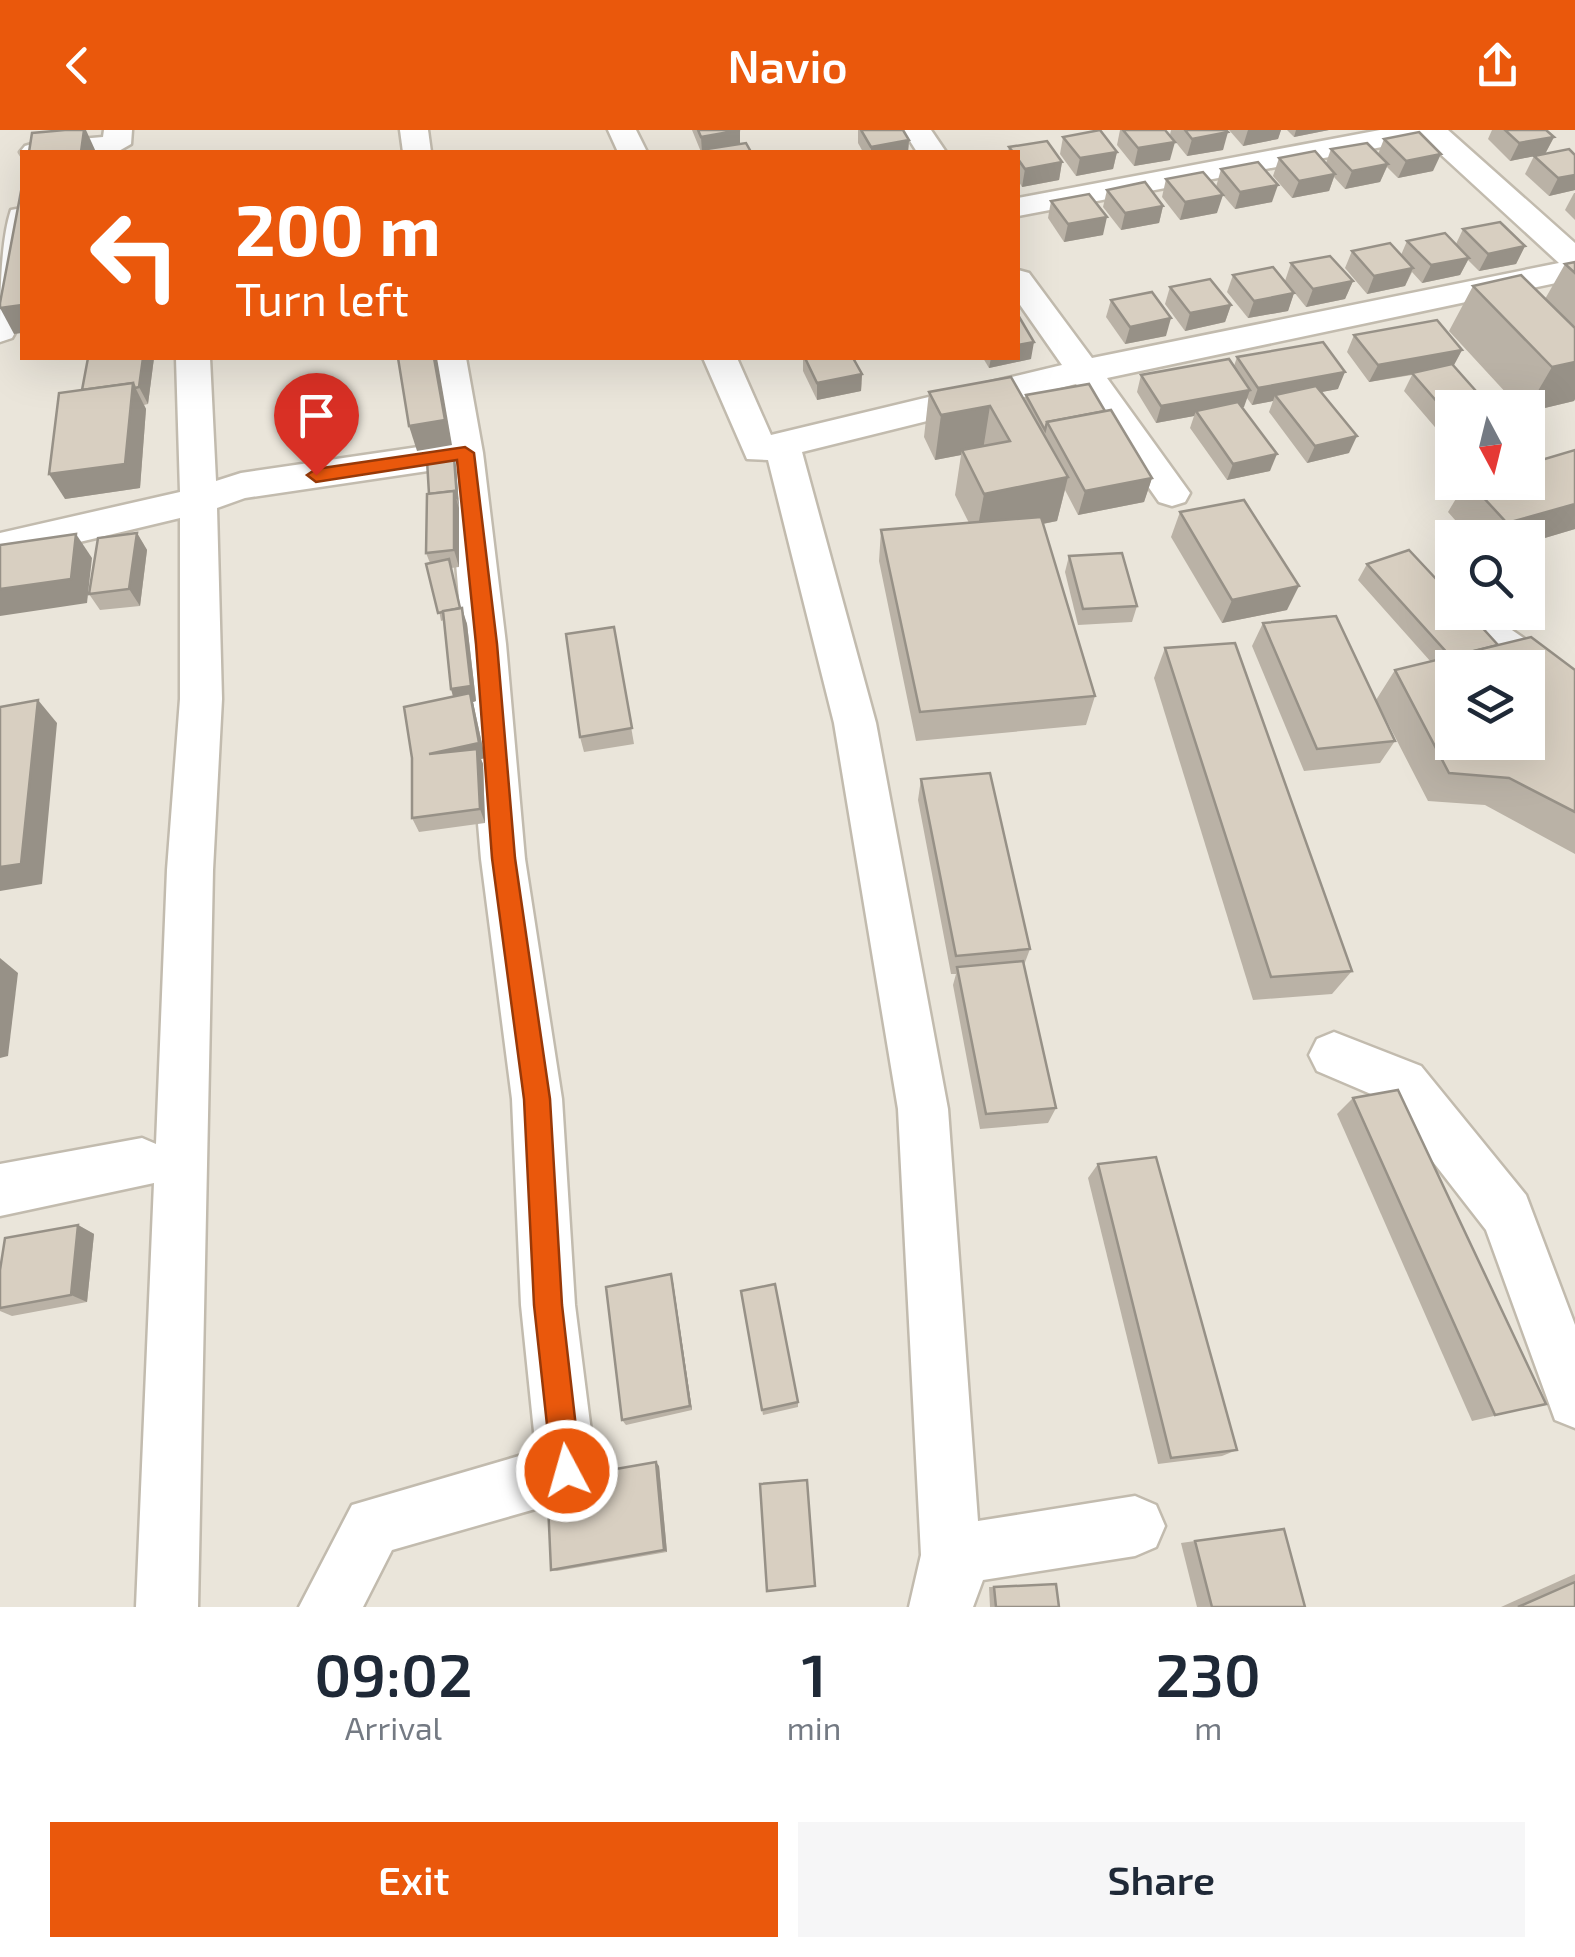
<!DOCTYPE html>
<style>
:root{--surface:#fff;--page:#f6f6f7;--text:#1f2937;--muted:#747a83;--accent:#ea580c}
body{margin:0;font-family:"Exo 2",sans-serif;background:var(--page);color:var(--text);height:100vh;display:flex;flex-direction:column;font-size:38px;white-space:nowrap}
*{box-sizing:border-box;margin:0}
p{font-size:32px;color:var(--muted)}
.icon{flex:none;width:55px;height:55px;fill:none;stroke:currentColor;stroke-width:2;stroke-linecap:round;stroke-linejoin:round}
.map{position:relative;height:1477px;overflow:hidden}
.sheet{display:flex;flex-direction:column;background:var(--surface);flex:1}
.sheet>*{flex:none}
.banner{position:absolute;left:20px;top:20px;width:1000px;height:210px;border-radius:0px;box-shadow:0 10px 40px #0002;background:#ea580c;color:#fff;overflow:hidden}
.needle{width:65px;rotate:173deg}
.tools{position:absolute;left:1435px;top:260px;display:grid;gap:20px}
.tools a{display:grid;place-items:center;width:110px;height:110px;border-radius:0px;background:var(--surface);box-shadow:0 10px 40px #0002;font-size:50px}
.pin{position:absolute;display:grid;place-items:center;width:85px;height:85px;color:#fff;margin:-102px -42px;border-radius:50% 50% 50% 0;rotate:-45deg;box-shadow:0 0 10px #0007}
.pin .icon{rotate:45deg}
.me{position:absolute;width:110px;margin:-55px;rotate:354deg;stroke-linejoin:round;filter:drop-shadow(0 0 8px #0008)}
.turn{display:flex;align-items:center;gap:35px;height:210px;padding:0 50px;font-size:45px}
.turn .icon{width:130px;height:130px;stroke-width:2.5}
.turn b{display:block;font-size:70px;line-height:85px}
.eta{display:flex;justify-content:space-evenly;align-items:center;height:170px;text-align:center}
.eta b{font-size:60px;font-weight:600;line-height:70px}
.cta{display:flex;gap:20px;margin-top:auto;padding:20px 50px}
.cta a{flex:1;height:115px;border-radius:0px;background:var(--accent);color:#fff;font-size:40px;font-weight:600;line-height:115px;text-align:center}
.cta a+a{background:var(--page);color:var(--text)}
header{display:flex;justify-content:space-between;align-items:center;height:130px;padding:0 50px;background:var(--accent);color:#fff;font-size:45px;font-weight:600}
.map>svg:first-child{display:block}
</style>
<header><svg class="icon" aria-label="back" viewBox="0 0 24 24"><path d="M15 5l-7 7 7 7"/></svg>Navio<svg class="icon" aria-label="share" viewBox="0 0 24 24"><path d="M12 15V3M7 8l5-5 5 5M5 13v7h14v-7"/></svg></header>
<div class="map">
<svg width="1575" height="1477" viewBox="0 0 1575 1477">
<rect width="100%" height="100%" fill="#f6f3ec"/>
<path fill="#eae5da" fill-rule="evenodd" d="M0,0H1575V1477H0ZM22,22H1018V228H22ZM1452,278H1528V352H1452ZM1452,408H1528V482H1452ZM1452,538H1528V612H1452Z"/>
<g fill="none" stroke-linecap="round" stroke-linejoin="round">
<defs>
<g id="minor">
<polygon points="104,0 132,0 131,14 117,22 22,25 20,22 25,16 35,13 103,7"/>
<polygon points="400,0 428,0 431,22 403,22"/>
<polygon points="608,0 636,0 647,22 618,22"/>
<polygon points="903,0 931,0 946,22 917,22"/>
<polygon points="1380,0 1448,0 1575,113 1575,149 1107,248 1190,363 1185,372 1172,376 1159,372 1076,254 802,322 876,593 948,979 978,1391 1135,1366 1156,1375 1165,1396 1156,1417 1135,1426 983,1450 973,1477 909,1477 921,1425 898,979 834,593 768,330 747,329 703,228 737,228 771,305 1062,235 1018,172 1018,140 1029,143 1092,228 1559,133 1424,9 1018,86 1018,68"/>
<path d="M22,78C24,110 30,181 12,208L0,212C0,174 0,113 11,80Z"/>
<polygon points="176,228 210,228 216,351 241,343 446,313 432,228 466,228 483,323 506,514 525,729 562,969 575,1175 596,1341 588,1362 567,1370 392,1420 363,1477 299,1477 352,1375 536,1321 521,1175 512,969 481,729 448,338 245,368 217,378 222,569 213,740 198,1477 136,1477 154,1053 0,1086 0,1034 142,1008 156,1014 167,740 180,569 180,388 0,431 0,403 180,362"/>
<polygon points="1452,468 1452,482 1486,482 1575,544 1575,582 1560,577 1528,554 1528,538 1505,538 1442,492 1436,482 1442,472"/>
<polygon points="1334,902 1421,936 1526,1065 1575,1195 1575,1298 1555,1290 1486,1100 1385,970 1317,941 1309,925 1317,909"/>
</g>
</defs>
<use href="#minor" stroke="#c2bbae" stroke-width="5"/>
<use href="#minor" fill="#fff" fill-rule="evenodd"/>
</g>
<g fill="#bab2a6">
<polygon points="692,0 739,0 740,14 751,22 701,22"/>
<polygon points="858,0 903,0 909,10 908,22 863,22 858,13"/>
<polygon points="1120,0 1165,0 1170,30 1134,36 1117,15"/>
<polygon points="1171,0 1226,0 1223,20 1187,26 1170,5"/>
<polygon points="1229,0 1281,0 1278,9 1243,16"/>
<polygon points="1287,0 1329,0 1294,7"/>
<polygon points="1492,0 1546,0 1554,7 1545,24 1510,31 1488,9"/>
<polygon points="1063,7 1117,22 1113,39 1076,46 1060,24"/>
<polygon points="1384,9 1433,41 1398,48 1387,37 1380,52 1345,59 1334,47 1329,61 1292,68 1273,46 1279,28 1326,33 1331,19 1378,24"/>
<polygon points="1047,11 1062,32 1059,50 1022,57 1018,50 1018,22 1008,22 1009,17"/>
<polygon points="1575,25 1575,60 1549,66 1525,44 1534,26"/>
<polygon points="1221,39 1272,72 1235,79 1216,57"/>
<polygon points="1166,49 1217,83 1180,90 1162,67"/>
<polygon points="1107,60 1163,76 1159,93 1121,100 1103,77"/>
<polygon points="1574,63 1575,63 1575,90 1565,80"/>
<polygon points="1051,71 1103,105 1064,112 1048,88"/>
<polygon points="1463,99 1525,116 1516,134 1479,141 1468,130 1460,145 1422,153 1412,142 1405,156 1367,164 1345,138 1352,121 1401,125 1407,111 1456,114"/>
<polygon points="1575,132 1575,269 1574,271 1528,282 1528,278 1520,278 1449,201 1473,156 1545,169 1565,134"/>
<polygon points="1291,133 1353,151 1345,169 1306,177 1285,151"/>
<polygon points="1233,145 1294,163 1288,181 1248,188 1227,162"/>
<polygon points="1170,157 1231,175 1225,192 1185,201 1165,174"/>
<polygon points="1111,170 1166,206 1125,214 1106,187"/>
<polygon points="1354,205 1462,220 1453,236 1452,308 1446,310 1404,261 1412,245 1369,252 1347,222"/>
<polygon points="1237,227 1338,259 1321,262 1349,323 1307,333 1269,282 1273,271 1252,275 1247,268 1242,277 1270,341 1227,350 1190,298 1194,286 1156,293 1137,262 1141,245 1234,236"/>
<polygon points="88,228 154,228 148,274 144,275 146,279 140,358 65,369"/>
<polygon points="803,228 853,228 862,244 861,261 817,270 803,241"/>
<polygon points="983,228 1018,228 1031,229 989,238"/>
<polygon points="929,262 1025,271 1026,265 1105,281 1152,348 1144,372 1078,385 1065,360 1057,391 1043,394 1095,566 1086,595 916,611 879,431 881,400 969,393 955,365 961,325 935,330 924,307"/>
<polygon points="456,336 459,377 459,437 451,438 461,479 467,494 476,571 473,572 485,628 481,629 483,634 485,693 419,702 412,688 453,567 451,559 444,490 441,491 430,433 426,423 429,364"/>
<polygon points="1466,352 1469,352 1575,399 1528,413 1528,408 1471,408 1448,382"/>
<polygon points="1180,382 1287,480 1222,493 1171,407"/>
<polygon points="137,403 147,420 140,476 100,480 89,464"/>
<polygon points="1069,426 1137,476 1132,492 1078,495 1065,442"/>
<polygon points="1367,434 1498,515 1575,540 1575,724 1485,675 1428,671 1376,570 1395,540 1431,532 1358,450"/>
<polygon points="1263,493 1395,611 1380,633 1304,641 1252,516"/>
<polygon points="614,497 634,614 584,622 580,607"/>
<polygon points="1165,518 1352,841 1332,864 1253,870 1154,548"/>
<polygon points="921,649 1030,819 1024,835 1056,978 1048,993 980,999 953,855 956,844 951,844 918,670"/>
<polygon points="1353,968 1546,1274 1472,1291 1337,984"/>
<polygon points="1098,1034 1237,1320 1222,1326 1158,1334 1088,1048"/>
<polygon points="78,1095 94,1104 87,1172 12,1186 0,1181 0,1140"/>
<polygon points="673,1152 692,1280 626,1295 622,1290"/>
<polygon points="741,1161 798,1272 798,1277 763,1285"/>
<polygon points="659,1336 667,1422 557,1441 551,1440"/>
<polygon points="1195,1411 1305,1477 1197,1477 1181,1413"/>
<polygon points="1575,1444 1575,1477 1501,1477"/>
<polygon points="989,1457 994,1457 1059,1477 990,1477"/>
</g>
<g fill="#979187">
<polygon points="84,0 86,0 96,22 81,22"/>
<polygon points="740,0 740,18 707,19 707,22 702,22 701,7"/>
<polygon points="1248,0 1281,0 1278,9 1243,16"/>
<polygon points="1296,0 1329,0 1294,7"/>
<polygon points="1228,2 1223,20 1187,26 1192,9"/>
<polygon points="1554,7 1545,24 1510,31 1519,13"/>
<polygon points="909,10 908,22 871,22 871,17"/>
<polygon points="1175,12 1170,30 1134,36 1138,18"/>
<polygon points="1117,22 1113,39 1076,46 1080,28"/>
<polygon points="1441,24 1433,41 1398,48 1406,31"/>
<polygon points="1062,32 1059,50 1022,57 1025,39"/>
<polygon points="1388,34 1380,52 1345,59 1352,41"/>
<polygon points="1335,44 1329,61 1292,68 1299,51"/>
<polygon points="1575,45 1575,60 1549,66 1558,48"/>
<polygon points="1278,55 1272,72 1235,79 1240,62"/>
<polygon points="1223,65 1217,83 1180,90 1185,72"/>
<polygon points="1163,76 1159,93 1121,100 1125,83"/>
<polygon points="1107,87 1103,105 1064,112 1068,94"/>
<polygon points="1525,116 1516,134 1479,141 1488,124"/>
<polygon points="1469,128 1460,145 1422,153 1431,135"/>
<polygon points="1413,138 1405,156 1367,164 1374,146"/>
<polygon points="1353,151 1345,169 1306,177 1313,159"/>
<polygon points="1294,163 1288,181 1248,188 1254,171"/>
<polygon points="22,175 22,203 14,204 0,178"/>
<polygon points="1231,175 1225,192 1185,201 1190,183"/>
<polygon points="1171,188 1166,206 1125,214 1130,197"/>
<polygon points="1034,212 1031,229 989,238 991,228 1018,228 1018,215"/>
<polygon points="1462,220 1453,237 1369,252 1378,235"/>
<polygon points="143,228 154,228 148,274 139,257"/>
<polygon points="434,228 437,228 452,315 417,321 409,296"/>
<polygon points="1575,232 1575,269 1574,271 1528,282 1528,278 1552,237"/>
<polygon points="1345,242 1338,259 1279,270 1275,265 1273,271 1252,275 1258,258"/>
<polygon points="862,244 861,261 817,270 817,253"/>
<polygon points="133,253 146,279 140,358 65,369 49,344"/>
<polygon points="1250,260 1244,277 1199,285 1196,281 1194,286 1156,293 1161,276"/>
<polygon points="990,276 983,320 962,320 961,325 935,330 941,285"/>
<polygon points="1452,298 1452,308 1446,310"/>
<polygon points="1357,306 1349,323 1307,333 1315,316"/>
<polygon points="1277,324 1270,341 1227,350 1233,334"/>
<polygon points="454,327 456,336 459,377 457,369"/>
<polygon points="1068,347 1057,391 976,407 984,364"/>
<polygon points="1152,348 1144,372 1078,385 1085,361"/>
<polygon points="454,361 459,378 459,437 454,420"/>
<polygon points="1575,374 1575,399 1528,413 1528,408 1497,408 1507,393"/>
<polygon points="137,403 147,420 140,476 129,459"/>
<polygon points="76,404 92,428 87,473 0,486 0,459"/>
<polygon points="1299,456 1287,480 1222,493 1232,470"/>
<polygon points="462,478 467,494 476,571 473,572 485,628 481,629 483,634 485,693 480,679 429,624 456,575 451,559"/>
<polygon points="38,570 57,593 42,754 0,761 0,737"/>
<polygon points="0,828 18,843 8,926 0,928"/>
<polygon points="78,1095 94,1104 87,1172 71,1165"/>
<polygon points="671,1144 673,1152 692,1280 690,1276"/>
<polygon points="656,1332 659,1336 667,1422 664,1420"/>
</g>
<g fill="#d8cfc1" stroke="#979187" stroke-width="2.5" fill-rule="evenodd">
<polygon points="65,0 84,0 81,22 29,22 32,3"/>
<polygon points="698,0 740,0 701,7"/>
<polygon points="861,0 903,0 909,10 871,17"/>
<polygon points="1100,0 1117,22 1080,28 1063,7"/>
<polygon points="1123,0 1165,0 1175,12 1138,18"/>
<polygon points="1185,0 1226,0 1228,2 1192,9"/>
<polygon points="1505,0 1546,0 1554,7 1519,13"/>
<polygon points="1419,2 1441,24 1406,31 1384,9"/>
<polygon points="1047,11 1062,32 1025,39 1018,29 1018,22 1013,22 1009,17"/>
<polygon points="746,13 751,22 709,22 707,19"/>
<polygon points="1367,13 1388,34 1352,41 1331,19"/>
<polygon points="1569,19 1575,25 1575,45 1558,48 1534,26"/>
<polygon points="1315,21 1335,44 1299,51 1279,28"/>
<polygon points="1258,32 1278,55 1240,62 1221,39"/>
<polygon points="1203,42 1223,65 1185,72 1166,49"/>
<polygon points="1145,52 1163,76 1125,83 1107,60"/>
<polygon points="22,56 22,175 0,178 0,173"/>
<polygon points="1089,64 1107,87 1068,94 1051,71"/>
<polygon points="1500,92 1525,116 1488,124 1463,99"/>
<polygon points="1445,103 1469,128 1431,135 1407,111"/>
<polygon points="1390,113 1413,138 1374,146 1352,121"/>
<polygon points="1330,126 1353,151 1313,159 1291,133"/>
<polygon points="1575,132 1575,143 1565,134"/>
<polygon points="1273,137 1294,163 1254,171 1233,145"/>
<polygon points="1521,145 1575,198 1575,232 1552,237 1473,156"/>
<polygon points="1210,149 1231,175 1190,183 1170,157"/>
<polygon points="1152,162 1171,188 1130,197 1111,170"/>
<polygon points="1018,185 1034,212 1018,215"/>
<polygon points="1437,190 1462,220 1378,235 1354,205"/>
<polygon points="1323,212 1345,242 1258,258 1237,227"/>
<polygon points="88,228 143,228 139,257 135,258 133,253 82,260"/>
<polygon points="398,228 434,228 445,290 409,296"/>
<polygon points="805,228 853,228 862,244 817,253"/>
<polygon points="1229,229 1250,260 1161,276 1141,245"/>
<polygon points="1452,234 1491,278 1452,278 1452,289 1412,243"/>
<polygon points="1011,247 1068,347 984,364 962,320 1010,311 990,276 941,285 929,262"/>
<polygon points="133,253 125,334 49,344 59,263"/>
<polygon points="1089,254 1105,281 1047,292 1045,300 1026,265"/>
<polygon points="1316,256 1357,306 1315,316 1275,265"/>
<polygon points="1238,272 1277,324 1233,334 1196,281"/>
<polygon points="1111,280 1152,348 1085,361 1047,292"/>
<polygon points="1575,320 1575,374 1507,393 1469,352 1528,352 1528,334"/>
<polygon points="454,327 457,369 454,361 429,364 427,330"/>
<polygon points="454,361 454,420 426,423 427,364"/>
<polygon points="1244,370 1299,456 1232,470 1180,382"/>
<polygon points="1041,387 1095,566 920,582 881,400"/>
<polygon points="137,403 129,459 89,464 98,408"/>
<polygon points="76,404 71,449 0,459 0,415"/>
<polygon points="1409,420 1452,466 1452,482 1468,482 1498,515 1451,527 1367,434"/>
<polygon points="1122,423 1137,476 1083,479 1069,426"/>
<polygon points="449,429 460,478 438,483 426,434"/>
<polygon points="462,478 471,556 451,559 443,481"/>
<polygon points="1336,486 1395,611 1317,619 1263,493"/>
<polygon points="614,497 632,598 580,607 566,504"/>
<path d="M1531,507L1575,540V682L1509,648L1449,643L1395,540ZM1452,538H1528V612H1452Z"/>
<polygon points="1235,513 1352,841 1271,847 1165,518"/>
<polygon points="470,563 479,613 429,624 477,619 480,679 412,688 412,628 404,577"/>
<polygon points="38,570 21,734 0,737 0,577"/>
<polygon points="990,643 1030,819 956,826 921,649"/>
<polygon points="1023,831 1056,978 986,984 957,837"/>
<polygon points="1398,960 1546,1274 1495,1285 1353,968"/>
<polygon points="1156,1027 1237,1320 1171,1328 1098,1034"/>
<polygon points="78,1095 71,1165 0,1178 0,1140 5,1108"/>
<polygon points="671,1144 690,1276 622,1290 606,1157"/>
<polygon points="775,1154 798,1272 762,1280 741,1161"/>
<polygon points="656,1332 664,1420 551,1440 547,1351"/>
<polygon points="807,1350 815,1456 767,1461 760,1354"/>
<polygon points="1284,1399 1305,1477 1212,1477 1195,1411"/>
<polygon points="1575,1452 1575,1477 1518,1477"/>
<polygon points="1056,1454 1059,1477 996,1477 994,1457"/>
</g>
<polygon fill="#ea580c" stroke="#983908" stroke-width="2.5" points="465,317 474,323 497,514 515,728 550,969 562,1175 581,1341 577,1351 567,1355 556,1351 552,1341 534,1175 524,969 492,728 476,514 457,330 316,352 307,345 316,339"/>
</svg>
<div class="tools">
<a><svg class="needle" viewBox="-14 -14 28 28"><path d="M0-13l5 13h-10z" fill="#e53935"/><path d="M0 13l5-13h-10z" fill="#747a83"/></svg></a>
<a><svg class="icon" aria-label="search" viewBox="0 0 24 24"><circle cx="10" cy="10" r="6"/><path d="M15 15l6 6"/></svg></a>
<a><svg class="icon" aria-label="layers" viewBox="0 0 24 24"><path d="M12 4l9 5-9 5-9-5zM3 14l9 5 9-5"/></svg></a>
</div>
<div class="pin" style="left:316px;top:345px;background:#d93025"><svg class="icon" aria-label="arrive" viewBox="0 0 24 24"><path d="M6 21V4h12l-3 4 3 4H6"/></svg></div>
<svg class="me" style="left:567px;top:1341px" viewBox="-20 -20 40 40"><circle r="17" fill="#ea580c" stroke="#fff" stroke-width="3"/><path d="M0-11L8 9 0 5-8 9z" fill="#fff"/></svg>
<div class="banner">
<div class="turn"><svg class="icon" aria-label="left" viewBox="0 0 24 24"><path d="M17 20v-9H6M10 6l-5 5 5 5"/></svg><div><b>200 m</b>Turn left</div></div>
</div>
</div>
<section class="sheet">
<div class="eta">
<div><b>09:02</b><p>Arrival</p></div>
<div><b>1</b><p>min</p></div>
<div><b>230</b><p>m</p></div>
</div>
<div class="cta"><a>Exit</a><a>Share</a></div>
</section>
